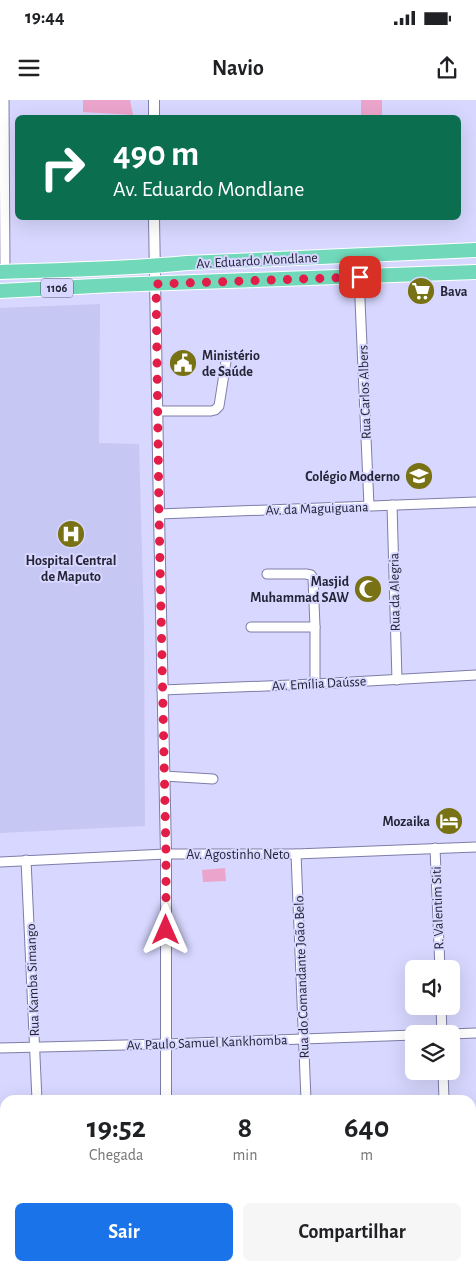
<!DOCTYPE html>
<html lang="pt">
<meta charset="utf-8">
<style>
:root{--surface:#fff;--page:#f6f6f6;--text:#202124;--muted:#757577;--accent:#1a73e8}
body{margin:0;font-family:"Alegreya Sans",sans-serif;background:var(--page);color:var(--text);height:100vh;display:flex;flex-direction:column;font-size:19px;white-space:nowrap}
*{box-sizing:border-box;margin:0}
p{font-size:16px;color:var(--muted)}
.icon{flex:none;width:28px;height:28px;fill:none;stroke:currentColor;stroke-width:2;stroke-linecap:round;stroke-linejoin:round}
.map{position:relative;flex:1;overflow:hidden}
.side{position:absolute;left:0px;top:995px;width:476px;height:176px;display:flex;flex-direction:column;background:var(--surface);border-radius:15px 15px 0 0;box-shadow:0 5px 20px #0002}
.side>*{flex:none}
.top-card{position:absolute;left:15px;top:15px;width:446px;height:105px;border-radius:8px;box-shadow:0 5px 20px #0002;background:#0b6e4f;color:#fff;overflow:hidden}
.tools{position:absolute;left:405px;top:860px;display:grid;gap:10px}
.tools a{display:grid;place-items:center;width:55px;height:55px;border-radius:8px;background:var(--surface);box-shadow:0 5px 20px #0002;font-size:25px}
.pin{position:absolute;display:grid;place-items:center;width:42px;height:42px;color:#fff;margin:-21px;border-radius:10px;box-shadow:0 2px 8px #0006}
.me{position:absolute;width:55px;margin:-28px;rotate:0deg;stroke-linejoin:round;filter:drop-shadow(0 0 4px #0008)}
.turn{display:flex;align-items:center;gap:18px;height:105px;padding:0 15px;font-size:22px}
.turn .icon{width:65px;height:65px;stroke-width:2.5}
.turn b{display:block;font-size:35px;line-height:42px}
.eta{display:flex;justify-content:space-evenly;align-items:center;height:85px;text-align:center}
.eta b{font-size:30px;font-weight:600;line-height:35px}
.primary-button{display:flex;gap:10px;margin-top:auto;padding:10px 15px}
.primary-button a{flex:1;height:58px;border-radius:8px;background:var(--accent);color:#fff;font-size:20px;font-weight:600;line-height:58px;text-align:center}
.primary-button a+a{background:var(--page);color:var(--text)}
.status{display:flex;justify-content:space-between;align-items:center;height:35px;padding:0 25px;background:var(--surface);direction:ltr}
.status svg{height:14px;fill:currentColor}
header{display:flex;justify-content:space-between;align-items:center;height:65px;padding:0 15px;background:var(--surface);font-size:22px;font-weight:600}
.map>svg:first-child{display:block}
</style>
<div class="status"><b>19:44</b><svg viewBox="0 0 49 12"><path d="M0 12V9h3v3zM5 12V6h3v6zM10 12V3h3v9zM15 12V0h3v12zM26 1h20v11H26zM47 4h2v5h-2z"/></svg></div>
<header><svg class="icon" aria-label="menu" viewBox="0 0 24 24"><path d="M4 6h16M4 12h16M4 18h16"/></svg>Navio<svg class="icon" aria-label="share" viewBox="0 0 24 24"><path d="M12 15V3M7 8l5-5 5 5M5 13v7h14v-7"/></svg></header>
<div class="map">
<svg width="476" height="1171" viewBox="0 0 476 1171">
<rect width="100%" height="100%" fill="#d7d7ff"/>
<polygon fill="#c7c7f3" points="100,204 99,343 139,344 144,524 145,726 0,733 0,208"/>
<g fill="#eba5cc">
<polygon points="83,0 130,0 133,15 83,12"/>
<rect x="361" y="0" width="21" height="17"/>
<polygon points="225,768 226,781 203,782 202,770"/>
</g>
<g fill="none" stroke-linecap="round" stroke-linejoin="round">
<defs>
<g id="minor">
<polyline points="4,0 5,172"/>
<polyline points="359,177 369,406"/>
<polyline points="158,311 211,311 215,310 219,306 227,255"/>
<polyline points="392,405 397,580"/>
<polyline points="159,414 476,402"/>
<polyline points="267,474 306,474 311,475 313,478 315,527"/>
<polyline points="251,527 315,527 315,584"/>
<polyline points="162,590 315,584 476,575"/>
<polyline points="164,676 213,679"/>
<polyline points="435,748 440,869"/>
<polyline points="296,754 306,1000"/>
<polyline points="26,760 37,1000"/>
<polyline points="0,762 166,754 296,754 476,747"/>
<polyline points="441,906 442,934"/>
<polyline points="451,934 476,933"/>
<polyline points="0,948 166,944 414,935"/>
<polyline points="443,971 444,1000"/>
<polyline points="43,1166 43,1171"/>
<polyline points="314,1166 315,1171"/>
<polyline points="450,1166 450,1171"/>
</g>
<g id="tertiary">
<polyline points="154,0 154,18"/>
<polyline points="154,118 159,414 166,754 166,1000"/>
</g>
<g id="secondary">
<polyline points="471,1159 476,1158"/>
<polyline points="80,1171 237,1166"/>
</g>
<g id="primary">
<path d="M0,172C62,170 125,169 187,163L476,150"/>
<polyline points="0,191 113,185 476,172"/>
</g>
</defs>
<use href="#minor" stroke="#7e7daa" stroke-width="11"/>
<use href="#tertiary" stroke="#7e7daa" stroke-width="12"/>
<use href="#secondary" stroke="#7e7daa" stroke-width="15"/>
<use href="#primary" stroke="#fff" stroke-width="16"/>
<use href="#minor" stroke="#fff" stroke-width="9"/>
<use href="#tertiary" stroke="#fff" stroke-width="10"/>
<use href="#secondary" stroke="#fff" stroke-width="12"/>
<use href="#primary" stroke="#71d9ba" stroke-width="14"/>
</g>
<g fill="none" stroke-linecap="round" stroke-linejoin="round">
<polyline stroke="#e11d48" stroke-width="9" stroke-dasharray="0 16.2" points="166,830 166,754 159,414 156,184 360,177"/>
</g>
<defs>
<symbol id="supermarket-disc" viewBox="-11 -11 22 22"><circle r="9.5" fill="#787214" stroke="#d7d7ff"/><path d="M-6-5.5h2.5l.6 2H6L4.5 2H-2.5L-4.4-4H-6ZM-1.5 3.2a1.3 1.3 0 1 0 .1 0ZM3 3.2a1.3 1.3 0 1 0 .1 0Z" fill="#fff"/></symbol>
<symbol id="civic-disc" viewBox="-11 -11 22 22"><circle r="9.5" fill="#787214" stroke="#d7d7ff"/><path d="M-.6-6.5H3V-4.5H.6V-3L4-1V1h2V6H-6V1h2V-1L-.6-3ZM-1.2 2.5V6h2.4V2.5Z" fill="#fff"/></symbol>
<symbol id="school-disc" viewBox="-11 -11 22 22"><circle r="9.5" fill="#787214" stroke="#d7d7ff"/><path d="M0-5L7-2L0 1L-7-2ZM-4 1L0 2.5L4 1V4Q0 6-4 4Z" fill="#fff"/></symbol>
<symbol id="hospital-disc" viewBox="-11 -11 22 22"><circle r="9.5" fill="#787214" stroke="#d7d7ff"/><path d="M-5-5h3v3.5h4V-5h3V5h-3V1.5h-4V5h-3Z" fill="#fff"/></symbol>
<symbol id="mosque-disc" viewBox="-11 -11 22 22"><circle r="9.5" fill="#787214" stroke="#d7d7ff"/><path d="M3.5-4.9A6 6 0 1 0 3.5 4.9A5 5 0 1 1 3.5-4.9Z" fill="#fff"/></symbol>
<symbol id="hotel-disc" viewBox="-11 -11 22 22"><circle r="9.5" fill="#787214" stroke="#d7d7ff"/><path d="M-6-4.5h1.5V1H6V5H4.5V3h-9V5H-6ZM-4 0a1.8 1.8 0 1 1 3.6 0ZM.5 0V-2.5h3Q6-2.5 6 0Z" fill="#fff"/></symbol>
</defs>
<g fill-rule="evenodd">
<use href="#supermarket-disc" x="405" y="175" width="32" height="32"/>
<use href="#civic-disc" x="167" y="247" width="32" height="32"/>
<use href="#school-disc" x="403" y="360" width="32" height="32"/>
<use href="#hospital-disc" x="55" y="418" width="32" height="32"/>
<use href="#mosque-disc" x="352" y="473" width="32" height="32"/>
<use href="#hotel-disc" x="433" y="705" width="32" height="32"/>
</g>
<g text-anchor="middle" stroke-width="4" stroke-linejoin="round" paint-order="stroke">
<rect fill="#d7d7ff" stroke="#5a5a73" stroke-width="1" x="41" y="178.5" width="32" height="19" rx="4"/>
<g font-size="12" font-weight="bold" fill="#252437">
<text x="57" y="192">1106</text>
</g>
<g font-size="14" fill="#252437" stroke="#d7d7ff">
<text transform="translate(257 160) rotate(-3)" y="5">Av. Eduardo Mondlane</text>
<text transform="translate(364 292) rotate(-92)" y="5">Rua Carlos Albers</text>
<text transform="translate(317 408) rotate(-2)" y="5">Av. da Maguiguana</text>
<text transform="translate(394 492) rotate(-91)" y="5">Rua da Alegria</text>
<text transform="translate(319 583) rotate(-3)" y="5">Av. Emília Daússe</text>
<text x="238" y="759">Av. Agostinho Neto</text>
<text transform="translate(437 808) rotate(-92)" y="5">R. Valentim Siti</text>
<text transform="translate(301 877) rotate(-92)" y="5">Rua do Comandante João Belo</text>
<text transform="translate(32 880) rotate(-92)" y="5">Rua Kamba Simango</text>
<text transform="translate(207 942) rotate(-2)" y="5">Av. Paulo Samuel Kankhomba</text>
</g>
<g font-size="14" font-weight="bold" fill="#252437" stroke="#d7d7ff" text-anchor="end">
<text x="440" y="196" text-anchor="start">Bava</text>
<text x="202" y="260" text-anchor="start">Ministério<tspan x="202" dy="16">de Saúde</tspan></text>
<text x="400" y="381">Colégio Moderno</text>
<text x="71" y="465" text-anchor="middle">Hospital Central<tspan x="71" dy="16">de Maputo</tspan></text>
<text x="349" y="486">Masjid<tspan x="349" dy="16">Muhammad SAW</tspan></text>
<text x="430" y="726">Mozaika</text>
</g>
</g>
</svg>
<div class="tools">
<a><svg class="icon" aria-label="sound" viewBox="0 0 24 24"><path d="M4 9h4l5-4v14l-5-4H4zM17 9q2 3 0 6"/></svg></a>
<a><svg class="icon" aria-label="layers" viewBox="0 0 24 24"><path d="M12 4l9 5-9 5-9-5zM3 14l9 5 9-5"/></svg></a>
</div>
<div class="pin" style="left:360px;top:177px;background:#d93025"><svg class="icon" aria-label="arrive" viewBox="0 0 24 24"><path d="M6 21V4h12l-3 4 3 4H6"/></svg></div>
<svg class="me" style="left:166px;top:830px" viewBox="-20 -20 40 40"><path d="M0-17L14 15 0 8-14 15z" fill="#e11d48" stroke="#fff" stroke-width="4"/></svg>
<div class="top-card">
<div class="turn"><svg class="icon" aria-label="right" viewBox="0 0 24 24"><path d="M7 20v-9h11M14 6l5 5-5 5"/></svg><div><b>490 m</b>Av. Eduardo Mondlane</div></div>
</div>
<section class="side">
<div class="eta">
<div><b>19:52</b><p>Chegada</p></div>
<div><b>8</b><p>min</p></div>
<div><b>640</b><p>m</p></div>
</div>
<div class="primary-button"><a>Sair</a><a>Compartilhar</a></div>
</section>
</div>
